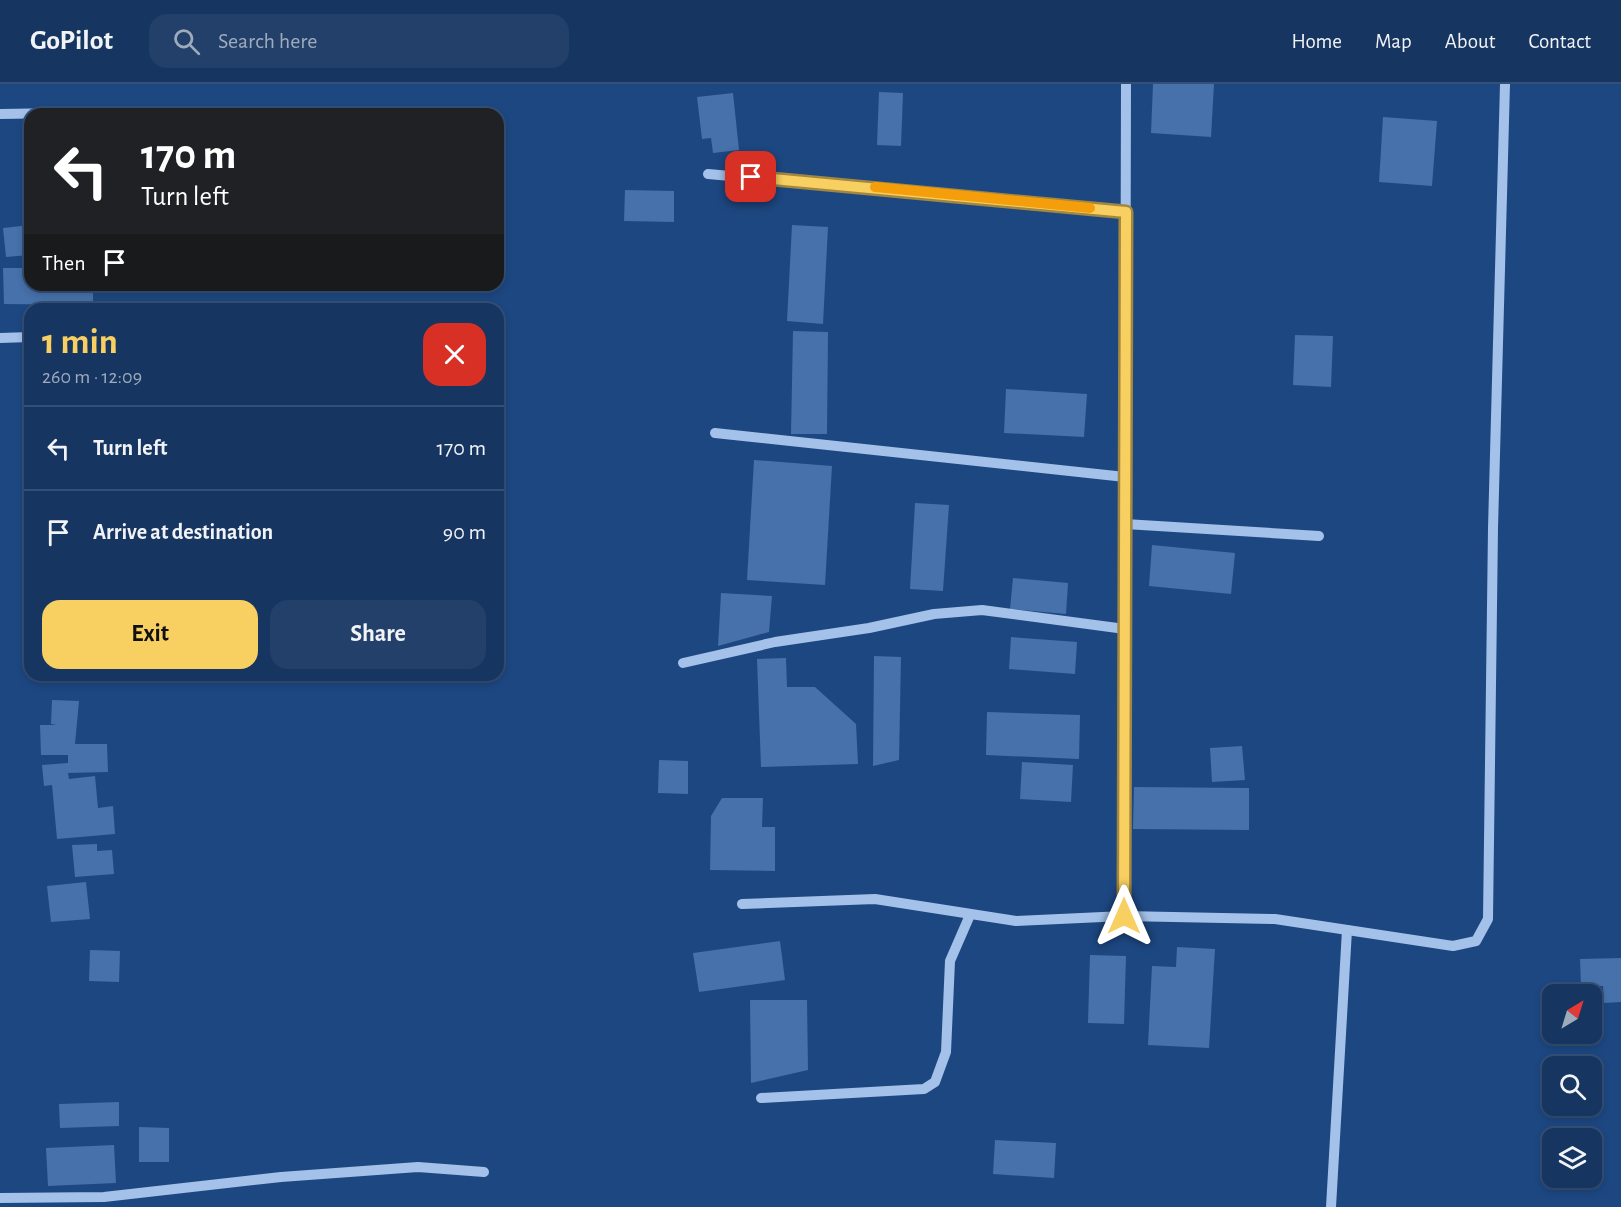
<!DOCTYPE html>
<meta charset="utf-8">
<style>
:root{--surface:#163561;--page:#23406a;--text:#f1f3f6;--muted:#9eabbd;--line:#355076;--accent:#f8cf61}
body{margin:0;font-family:"Alegreya Sans",sans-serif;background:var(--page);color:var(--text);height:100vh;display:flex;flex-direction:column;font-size:22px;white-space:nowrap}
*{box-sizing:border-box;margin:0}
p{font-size:20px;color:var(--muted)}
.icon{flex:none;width:33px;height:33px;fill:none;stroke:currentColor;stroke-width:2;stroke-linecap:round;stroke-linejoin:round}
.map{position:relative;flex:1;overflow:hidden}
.panel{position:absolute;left:24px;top:219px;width:480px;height:378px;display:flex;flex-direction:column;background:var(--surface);border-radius:18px;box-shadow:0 3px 9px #0003,0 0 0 2px var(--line)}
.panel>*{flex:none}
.top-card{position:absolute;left:24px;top:24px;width:480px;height:183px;border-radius:18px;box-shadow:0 3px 9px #0003,0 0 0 2px var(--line);background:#202124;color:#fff;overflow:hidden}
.needle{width:39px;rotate:38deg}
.controls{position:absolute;left:1542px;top:900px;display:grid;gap:12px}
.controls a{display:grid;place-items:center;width:60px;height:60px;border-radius:12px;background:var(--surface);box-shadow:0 3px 9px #0003,0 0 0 2px var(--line);font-size:30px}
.pin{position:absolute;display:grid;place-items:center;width:51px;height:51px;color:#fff;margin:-26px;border-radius:12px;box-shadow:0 3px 9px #0006}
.me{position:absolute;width:66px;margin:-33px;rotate:0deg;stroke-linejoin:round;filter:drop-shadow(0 0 4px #0008)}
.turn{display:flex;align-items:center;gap:21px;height:126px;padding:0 18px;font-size:27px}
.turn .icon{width:78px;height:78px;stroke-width:2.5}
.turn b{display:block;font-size:42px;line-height:51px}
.then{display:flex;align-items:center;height:57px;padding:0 18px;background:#0003;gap:12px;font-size:22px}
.round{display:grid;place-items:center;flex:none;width:63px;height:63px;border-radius:18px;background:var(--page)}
.summary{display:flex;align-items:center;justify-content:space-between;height:102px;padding:0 18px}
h1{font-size:36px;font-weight:600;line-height:45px;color:var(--accent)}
.cta{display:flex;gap:12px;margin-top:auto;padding:12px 18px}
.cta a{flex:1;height:69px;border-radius:18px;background:var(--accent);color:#111;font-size:24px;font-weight:600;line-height:69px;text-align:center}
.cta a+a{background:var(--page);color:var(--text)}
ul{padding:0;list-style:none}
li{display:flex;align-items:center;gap:18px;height:84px;padding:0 18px;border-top:2px solid var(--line)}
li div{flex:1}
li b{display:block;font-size:22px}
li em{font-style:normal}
header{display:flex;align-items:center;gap:36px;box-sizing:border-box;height:84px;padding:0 30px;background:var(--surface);border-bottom:2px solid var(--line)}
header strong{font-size:28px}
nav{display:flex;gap:33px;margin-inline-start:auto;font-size:21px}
.search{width:420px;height:54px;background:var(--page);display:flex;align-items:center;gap:15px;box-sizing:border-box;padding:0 21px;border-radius:18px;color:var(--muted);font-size:22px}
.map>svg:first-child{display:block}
</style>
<header>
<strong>GoPilot</strong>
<div class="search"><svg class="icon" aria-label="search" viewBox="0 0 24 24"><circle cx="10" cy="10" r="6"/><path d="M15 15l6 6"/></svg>Search here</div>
<nav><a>Home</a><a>Map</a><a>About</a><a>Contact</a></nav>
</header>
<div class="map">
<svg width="1621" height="1123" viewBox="0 0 1621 1123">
<rect width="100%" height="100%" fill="#1d4781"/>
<g fill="#4671ab">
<polygon points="1153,0 1214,0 1211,53 1151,49"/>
<polygon points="879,8 903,9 901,62 877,61"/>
<polygon points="733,9 739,66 713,69 711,54 702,55 697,13"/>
<polygon points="1383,33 1437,37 1432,102 1379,98"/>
<polygon points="625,106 674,107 674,138 624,137"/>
<polygon points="30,141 30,171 6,173 3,144"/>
<polygon points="792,141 828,143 823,240 787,237"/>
<polygon points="3,184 30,184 30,201 93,201 93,221 4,220"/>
<polygon points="793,247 828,248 827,350 791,350"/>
<polygon points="1295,251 1333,252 1331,303 1293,301"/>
<polygon points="1006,305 1087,310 1084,353 1004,349"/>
<polygon points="754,376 832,382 825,501 747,496"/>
<polygon points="915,419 949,421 943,507 910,505"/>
<polygon points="1152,461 1235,469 1231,510 1149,502"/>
<polygon points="1013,494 1068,499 1066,530 1010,525"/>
<polygon points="721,509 772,512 769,548 718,562"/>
<polygon points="1011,553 1077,558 1075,590 1009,585"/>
<polygon points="874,572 901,573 899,676 873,682"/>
<polygon points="786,574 787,603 815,603 856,640 858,680 761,683 757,575"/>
<polygon points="52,616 79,617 75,660 107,660 108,688 68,689 69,695 95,692 98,724 113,722 115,750 57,755 52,701 44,702 42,681 68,679 68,671 41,671 40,641 57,641 51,640"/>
<polygon points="987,628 1080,631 1079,675 986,671"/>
<polygon points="1242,662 1245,696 1212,698 1210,664"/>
<polygon points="659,676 688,677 688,710 658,709"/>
<polygon points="1022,678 1073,681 1071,718 1020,715"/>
<polygon points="1134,703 1249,704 1249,746 1133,745"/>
<polygon points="722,714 763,714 762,743 775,743 775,787 710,786 711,732"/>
<polygon points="97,760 97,767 112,766 114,790 75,793 72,761"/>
<polygon points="86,798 90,835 51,838 47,802"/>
<polygon points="780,857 785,896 699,908 693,869"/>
<polygon points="1177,863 1215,865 1209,964 1148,961 1152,882 1176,883"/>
<polygon points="90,866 120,867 119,898 89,897"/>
<polygon points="1090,871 1126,872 1124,940 1088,939"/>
<polygon points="1621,874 1621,918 1604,919 1603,902 1581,902 1580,875"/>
<polygon points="750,916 807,916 808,986 751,999"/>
<polygon points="119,1018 119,1042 60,1044 59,1020"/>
<polygon points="139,1043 169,1044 169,1078 139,1078"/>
<polygon points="995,1056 1056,1059 1054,1094 993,1090"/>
<polygon points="114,1061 116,1099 48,1102 46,1064"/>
</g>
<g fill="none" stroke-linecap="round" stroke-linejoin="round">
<g stroke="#a3c1e9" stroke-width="10">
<polyline points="0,30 187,27"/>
<polyline points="708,90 1126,128"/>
<polyline points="0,254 30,253"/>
<polyline points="715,349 1125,393"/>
<polyline points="1125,440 1319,452"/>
<polyline points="683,579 775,558 869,544 934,530 982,526 1125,545"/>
<polyline points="742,820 875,815 1016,837 1124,832 1275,835 1453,862 1476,857 1488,835 1493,444 1505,0"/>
<polyline points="1124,832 1126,0"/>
<polyline points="761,1014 924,1005 935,998 946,968 950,877 970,831"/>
<polyline points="0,1114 104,1113 281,1093 418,1083 484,1088"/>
<polyline points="1331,1123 1347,846"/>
</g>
</g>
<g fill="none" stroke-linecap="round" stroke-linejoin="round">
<defs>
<polyline id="route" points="751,93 1126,128 1124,832"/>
</defs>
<use href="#route" stroke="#a1873f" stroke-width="15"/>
<use href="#route" stroke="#f8cf61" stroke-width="10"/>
<polyline stroke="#f59e0b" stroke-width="10" points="875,103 1090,124"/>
</g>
</svg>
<div class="controls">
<a><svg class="needle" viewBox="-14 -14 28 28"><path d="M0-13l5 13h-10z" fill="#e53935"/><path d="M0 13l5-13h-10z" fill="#9eabbd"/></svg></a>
<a><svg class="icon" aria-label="search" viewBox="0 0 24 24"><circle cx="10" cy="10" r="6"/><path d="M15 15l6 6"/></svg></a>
<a><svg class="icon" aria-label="layers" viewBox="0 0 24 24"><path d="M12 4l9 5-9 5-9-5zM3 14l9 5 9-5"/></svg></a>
</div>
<div class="pin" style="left:751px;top:93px;background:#d93025"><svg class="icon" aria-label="arrive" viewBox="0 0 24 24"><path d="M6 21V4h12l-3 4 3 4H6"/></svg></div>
<svg class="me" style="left:1124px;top:832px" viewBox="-20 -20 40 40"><path d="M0-17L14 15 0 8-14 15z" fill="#f8cf61" stroke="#fff" stroke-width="4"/></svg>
<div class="top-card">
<div class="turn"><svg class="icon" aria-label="left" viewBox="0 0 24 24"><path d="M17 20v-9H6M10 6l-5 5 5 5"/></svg><div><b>170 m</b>Turn left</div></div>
<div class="then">Then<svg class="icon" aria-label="arrive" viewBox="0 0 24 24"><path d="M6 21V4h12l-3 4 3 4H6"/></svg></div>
</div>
<section class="panel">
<div class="summary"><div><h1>1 min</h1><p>260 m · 12:09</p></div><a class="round" style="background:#d93025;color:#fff"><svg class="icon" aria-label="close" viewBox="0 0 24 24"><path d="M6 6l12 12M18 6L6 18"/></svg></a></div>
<ul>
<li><svg class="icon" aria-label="left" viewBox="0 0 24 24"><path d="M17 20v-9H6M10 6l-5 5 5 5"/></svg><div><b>Turn left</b></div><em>170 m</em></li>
<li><svg class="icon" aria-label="arrive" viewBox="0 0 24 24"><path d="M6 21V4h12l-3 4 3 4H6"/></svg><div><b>Arrive at destination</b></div><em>90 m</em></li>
</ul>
<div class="cta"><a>Exit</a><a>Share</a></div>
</section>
</div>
